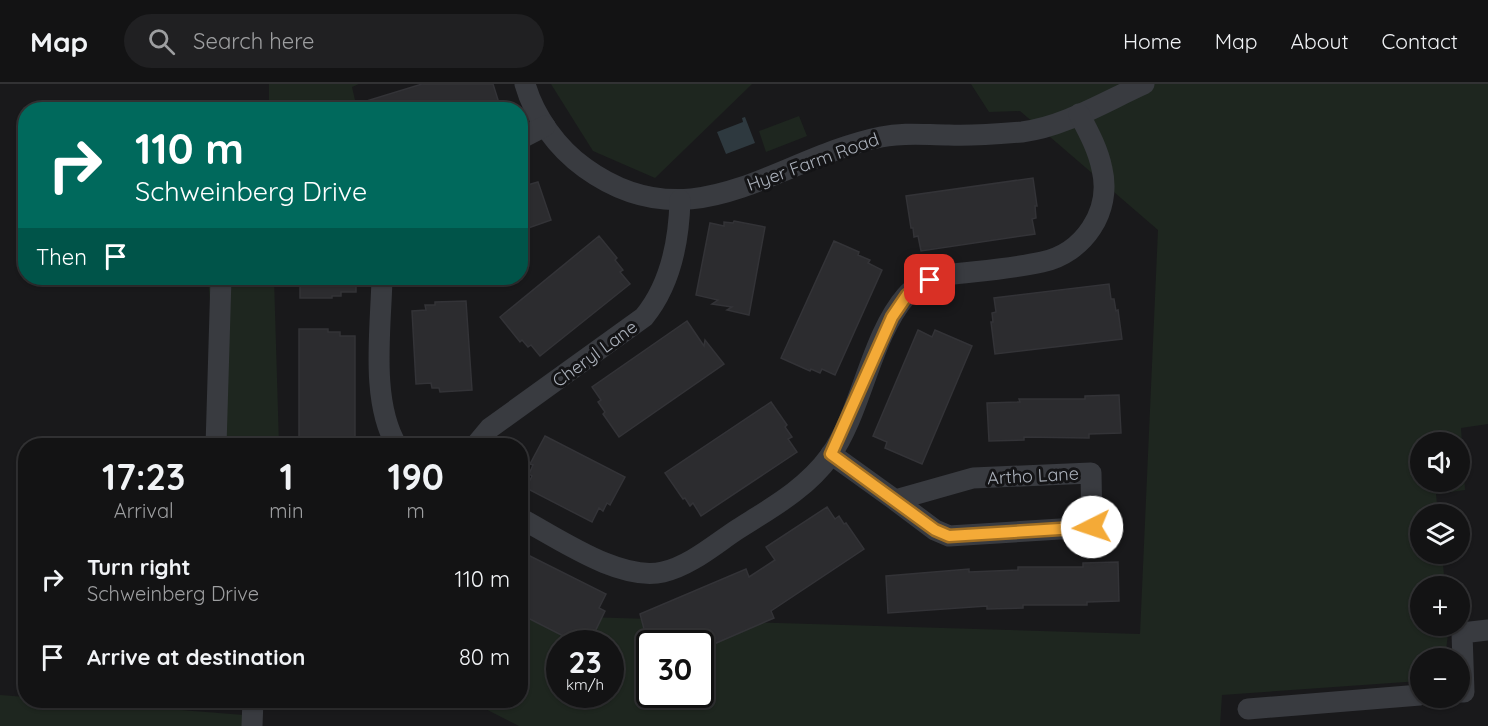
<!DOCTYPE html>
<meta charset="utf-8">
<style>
:root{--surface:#131314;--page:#202022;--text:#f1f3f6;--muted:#9d9ea0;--line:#323234}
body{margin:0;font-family:Quicksand,sans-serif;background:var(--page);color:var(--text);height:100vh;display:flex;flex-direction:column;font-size:22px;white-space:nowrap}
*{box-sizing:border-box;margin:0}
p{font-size:20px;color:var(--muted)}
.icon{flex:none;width:33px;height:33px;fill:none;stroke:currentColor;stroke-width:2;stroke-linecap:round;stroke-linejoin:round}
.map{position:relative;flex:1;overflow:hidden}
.drawer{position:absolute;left:18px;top:354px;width:510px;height:270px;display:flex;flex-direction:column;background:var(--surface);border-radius:24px;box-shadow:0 2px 4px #0004,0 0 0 2px var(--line)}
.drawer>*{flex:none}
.hud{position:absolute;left:18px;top:18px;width:510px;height:183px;border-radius:24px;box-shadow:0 2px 4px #0004,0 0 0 2px var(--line);background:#00695c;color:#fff;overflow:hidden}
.tools{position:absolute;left:1410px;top:348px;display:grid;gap:12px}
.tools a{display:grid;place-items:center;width:60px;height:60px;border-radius:50%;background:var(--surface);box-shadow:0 2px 4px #0004,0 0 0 2px var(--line);font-size:30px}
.speed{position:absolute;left:546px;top:546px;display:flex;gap:12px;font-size:30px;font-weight:700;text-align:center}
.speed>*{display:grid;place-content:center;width:78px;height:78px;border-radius:50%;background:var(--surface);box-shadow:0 2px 4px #0004,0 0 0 2px var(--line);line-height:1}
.speed small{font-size:15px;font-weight:400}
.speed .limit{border:3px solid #111;border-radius:9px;background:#fff;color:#111}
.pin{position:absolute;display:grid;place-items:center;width:51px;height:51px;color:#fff;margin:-26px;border-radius:12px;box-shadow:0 3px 9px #0006}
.me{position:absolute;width:66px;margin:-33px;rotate:266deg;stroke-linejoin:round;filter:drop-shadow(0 0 4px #0008)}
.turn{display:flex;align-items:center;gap:21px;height:126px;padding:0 18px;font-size:27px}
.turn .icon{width:78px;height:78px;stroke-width:2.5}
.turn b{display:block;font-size:42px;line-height:51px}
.then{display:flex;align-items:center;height:57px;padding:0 18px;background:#0003;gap:12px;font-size:22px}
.eta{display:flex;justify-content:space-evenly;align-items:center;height:102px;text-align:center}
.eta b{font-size:36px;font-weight:700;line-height:42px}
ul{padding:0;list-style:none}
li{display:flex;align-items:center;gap:18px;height:78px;padding:0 18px}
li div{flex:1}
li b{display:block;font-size:22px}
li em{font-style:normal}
header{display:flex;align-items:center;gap:36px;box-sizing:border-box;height:84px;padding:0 30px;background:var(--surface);border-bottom:2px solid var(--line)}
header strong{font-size:28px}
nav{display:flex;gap:33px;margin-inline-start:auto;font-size:21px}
.search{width:420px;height:54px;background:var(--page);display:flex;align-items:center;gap:15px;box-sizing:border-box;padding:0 21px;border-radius:33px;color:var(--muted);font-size:22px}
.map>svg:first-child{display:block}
</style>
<header>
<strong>Map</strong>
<div class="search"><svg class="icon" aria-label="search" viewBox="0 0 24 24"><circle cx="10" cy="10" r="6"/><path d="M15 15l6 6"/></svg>Search here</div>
<nav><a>Home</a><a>Map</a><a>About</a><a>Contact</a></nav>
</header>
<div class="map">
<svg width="1488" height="642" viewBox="0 0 1488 642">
<rect width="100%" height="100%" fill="#19191b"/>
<g fill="#1e261f" fill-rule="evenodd">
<polygon points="269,0 359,0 352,3 357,25 269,26"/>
<polygon points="551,0 752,0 655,94 593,67"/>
<path d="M971,0H1488V340L1461,344L1465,406L1436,410L1438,430H1420V470H1442L1445,502H1420V542H1449L1445,574H1420V597L1222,611L1220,642H519L470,617L520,616L521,531L1140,550L1158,146L1020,27L989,28ZM1420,358H1460V398H1420ZM560,560H610V610H560ZM650,560H700V610H650Z"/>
<polygon points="799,32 807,52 766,68 759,47"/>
<polygon points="208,194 274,194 279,361 223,361"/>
<polygon points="0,611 25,613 26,616 66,617 244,631 242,642 0,642"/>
</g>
<polygon fill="#2e393f" points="745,33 755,59 726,70 717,48 743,38 742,34"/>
<g fill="#2c2c2f" stroke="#333337" stroke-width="1.5">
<polygon points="422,0 493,0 499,19 495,20 497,26 350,26 350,22"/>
<polygon points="1033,94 1037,122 1035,122 1036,134 1032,135 1035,150 921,167 918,152 914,153 913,144 911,144 906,112"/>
<polygon points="538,98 551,136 520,147 520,103"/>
<polygon points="734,137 765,143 749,231 727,226 732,223 712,220 718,216 696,211 710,139 724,142 724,138 733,139"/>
<polygon points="599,152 617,174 615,176 623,186 620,188 630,200 540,272 531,261 528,263 522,256 520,258 500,233"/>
<polygon points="834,157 859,168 858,171 870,176 868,179 882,186 835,291 822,285 820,289 811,285 810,287 781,274"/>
<polygon points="300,194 356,194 356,208 341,208 341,212 332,212 332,214 300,214"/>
<polygon points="1109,200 1111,215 1114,215 1116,227 1118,226 1122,255 995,270 991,238 993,238 992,229 996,228 994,214"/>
<polygon points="466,217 472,306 440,308 439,304 432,304 431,299 416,300 412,227 426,226 425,221 435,221 435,218"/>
<polygon points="687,237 704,262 705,256 724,280 619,353 603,330 605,328 598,318 601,316 592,303"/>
<polygon points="299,245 328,245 328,248 340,248 340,252 355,252 355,362 299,362"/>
<polygon points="918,246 932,253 935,246 972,262 922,380 885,364 887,358 873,352"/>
<polygon points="1119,311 1121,349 1089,350 1089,354 1024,353 1024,356 989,357 987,319 1020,318 1019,315 1085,315 1085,312"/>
<polygon points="771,318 787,341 785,343 792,353 788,355 797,368 701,432 693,419 690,422 685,414 683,415 665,389"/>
<polygon points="545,352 625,393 610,421 607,419 603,427 599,424 592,438 526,404 532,392 529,390 533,381 530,380"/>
<polygon points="827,423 835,435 839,432 844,440 846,439 864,465 771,527 774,534 700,566 700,560 648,560 640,530 746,485 749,493 775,476 766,463"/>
<polygon points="520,467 606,510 599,524 605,527 589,560 579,560 520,530"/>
<polygon points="1118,478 1119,517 1087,518 1087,521 1023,521 1023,524 987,525 987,522 888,529 886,492 969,485 969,488 1018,486 1018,483 1083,483 1083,479"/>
</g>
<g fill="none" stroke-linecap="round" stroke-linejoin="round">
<g stroke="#393b40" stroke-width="21">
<path d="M525,0C534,32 557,64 585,84C693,162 777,74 881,53C904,48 926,51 949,51C973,52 998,50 1022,48C1064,43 1106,17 1144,0"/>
<polyline points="520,55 545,42"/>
<path d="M382,194C381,244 370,317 397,362"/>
<polyline points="216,362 221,194"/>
<path d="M475,362L490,344L644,233C671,200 679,157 680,116"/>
<polyline points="831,370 895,416 973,394 1091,389 1092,443 949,452 935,446 895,416"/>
<path d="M520,434C558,454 620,498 663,488C690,482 715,460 738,445C771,424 806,405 830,372C861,329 871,252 906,212C916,200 931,195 946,191C977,187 1010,185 1042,178C1084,169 1112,127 1102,85C1098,65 1088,47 1079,30"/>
<polyline points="1460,608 1464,608 1462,549 1488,546"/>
<polyline points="1248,625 1420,611"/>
<polyline points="252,642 253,616"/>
</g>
</g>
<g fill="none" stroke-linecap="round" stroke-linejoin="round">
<defs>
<polyline id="route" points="930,196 907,211 892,233 831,370 935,446 949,452 1092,443"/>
</defs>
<use href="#route" stroke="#9f6e24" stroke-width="15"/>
<use href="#route" stroke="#f4aa37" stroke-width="10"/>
</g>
<g text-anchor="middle" stroke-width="6" stroke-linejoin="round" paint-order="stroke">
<g font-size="18" fill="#abb1bb" stroke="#141416">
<text transform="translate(813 78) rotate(-20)" y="6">Hyer Farm Road</text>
<text transform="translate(595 270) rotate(-36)" y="6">Cheryl Lane</text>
<text transform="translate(1033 392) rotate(-3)" y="6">Artho Lane</text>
</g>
</g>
</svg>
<div class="tools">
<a><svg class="icon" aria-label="sound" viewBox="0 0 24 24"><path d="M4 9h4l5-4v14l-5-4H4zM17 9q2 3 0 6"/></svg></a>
<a><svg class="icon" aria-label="layers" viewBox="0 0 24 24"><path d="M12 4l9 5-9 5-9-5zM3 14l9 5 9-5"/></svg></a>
<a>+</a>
<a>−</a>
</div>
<div class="speed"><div>23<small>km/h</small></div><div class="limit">30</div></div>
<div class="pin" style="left:930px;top:196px;background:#d93025"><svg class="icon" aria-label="arrive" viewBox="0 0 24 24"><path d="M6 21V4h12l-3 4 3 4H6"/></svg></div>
<svg class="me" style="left:1092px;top:443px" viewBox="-20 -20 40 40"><circle r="19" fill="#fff"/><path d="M0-13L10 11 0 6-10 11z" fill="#f4aa37"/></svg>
<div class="hud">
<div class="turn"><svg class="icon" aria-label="right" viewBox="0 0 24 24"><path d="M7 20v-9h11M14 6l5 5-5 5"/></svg><div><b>110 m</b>Schweinberg Drive</div></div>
<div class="then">Then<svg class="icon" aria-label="arrive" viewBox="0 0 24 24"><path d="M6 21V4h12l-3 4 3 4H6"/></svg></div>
</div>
<section class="drawer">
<div class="eta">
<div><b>17:23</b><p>Arrival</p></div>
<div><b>1</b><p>min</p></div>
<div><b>190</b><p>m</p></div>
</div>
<ul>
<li><svg class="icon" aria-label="right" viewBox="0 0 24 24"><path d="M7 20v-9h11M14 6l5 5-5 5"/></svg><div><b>Turn right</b><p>Schweinberg Drive</p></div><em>110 m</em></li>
<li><svg class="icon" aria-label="arrive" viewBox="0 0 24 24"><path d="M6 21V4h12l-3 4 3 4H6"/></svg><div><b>Arrive at destination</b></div><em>80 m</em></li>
</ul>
</section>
</div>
